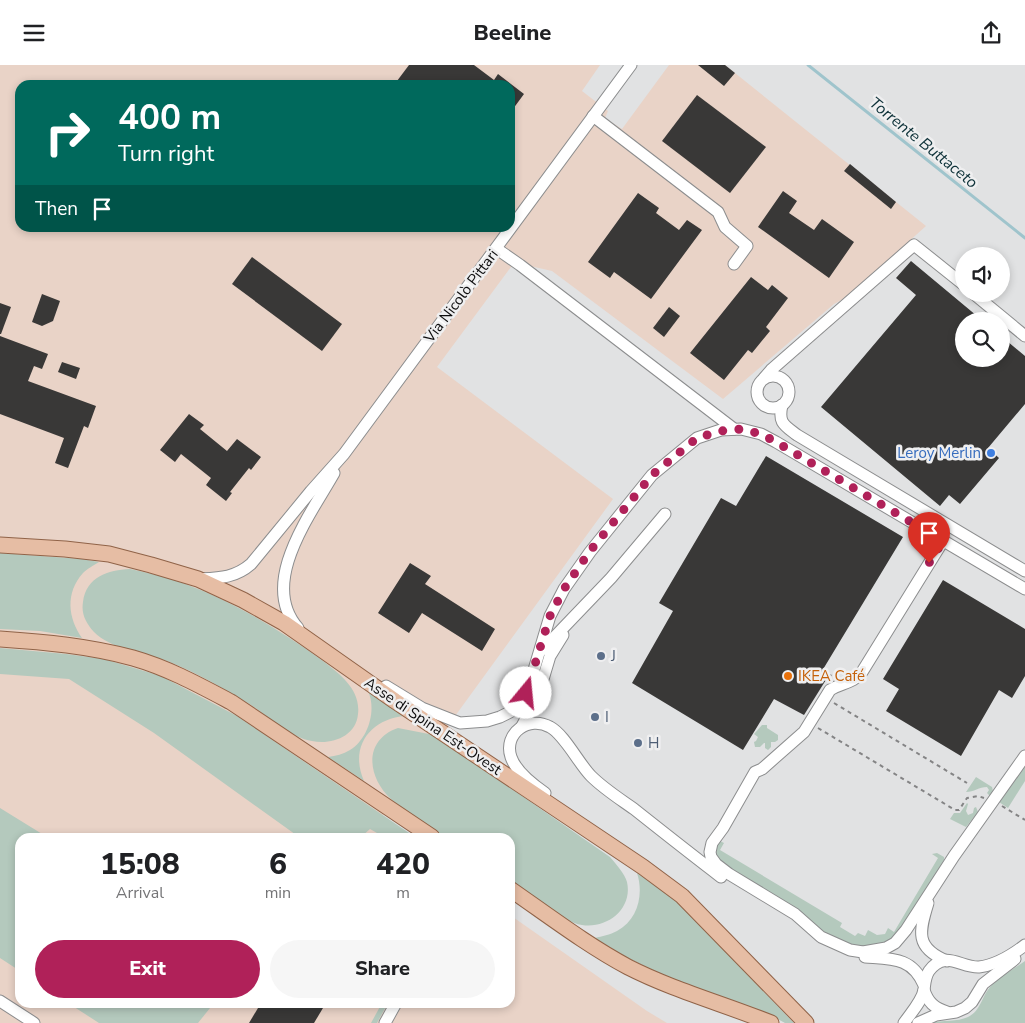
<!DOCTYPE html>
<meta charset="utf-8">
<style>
:root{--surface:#fff;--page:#f6f6f6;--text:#202124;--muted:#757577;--accent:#b02159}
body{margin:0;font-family:"Nunito Sans",sans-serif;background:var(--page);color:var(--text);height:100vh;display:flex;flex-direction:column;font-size:19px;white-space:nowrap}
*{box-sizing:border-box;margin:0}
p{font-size:16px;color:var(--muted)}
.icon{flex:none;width:28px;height:28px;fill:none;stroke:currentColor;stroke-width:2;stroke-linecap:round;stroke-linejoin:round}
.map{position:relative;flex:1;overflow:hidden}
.sheet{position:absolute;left:15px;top:768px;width:500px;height:175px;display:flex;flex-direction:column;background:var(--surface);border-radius:15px;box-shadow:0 2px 8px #0003}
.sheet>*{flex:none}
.hud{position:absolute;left:15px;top:15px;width:500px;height:152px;border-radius:15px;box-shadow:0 2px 8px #0003;background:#00695c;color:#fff;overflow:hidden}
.buttons{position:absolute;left:955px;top:182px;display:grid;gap:10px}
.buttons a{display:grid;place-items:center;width:55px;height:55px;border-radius:50%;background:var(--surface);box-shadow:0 2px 8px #0003;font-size:25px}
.pin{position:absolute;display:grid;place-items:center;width:42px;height:42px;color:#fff;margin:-51px -21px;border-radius:50% 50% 50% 0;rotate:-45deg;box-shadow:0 0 5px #0007}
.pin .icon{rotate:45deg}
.me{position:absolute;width:55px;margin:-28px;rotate:17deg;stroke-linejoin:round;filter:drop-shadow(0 0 4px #0008)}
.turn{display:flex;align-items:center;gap:18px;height:105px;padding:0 20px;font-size:22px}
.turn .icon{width:65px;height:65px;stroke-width:2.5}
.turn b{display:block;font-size:35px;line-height:42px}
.then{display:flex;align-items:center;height:48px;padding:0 20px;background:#0003;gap:10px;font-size:19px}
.eta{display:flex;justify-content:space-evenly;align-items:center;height:85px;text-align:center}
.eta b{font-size:30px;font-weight:800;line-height:35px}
.button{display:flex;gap:10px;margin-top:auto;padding:10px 20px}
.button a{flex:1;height:58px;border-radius:30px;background:var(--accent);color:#fff;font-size:20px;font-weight:800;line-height:58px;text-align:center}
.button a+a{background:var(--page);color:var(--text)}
header{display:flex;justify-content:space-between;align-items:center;height:65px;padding:0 20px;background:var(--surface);font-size:22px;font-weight:800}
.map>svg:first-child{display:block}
</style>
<header><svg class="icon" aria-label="menu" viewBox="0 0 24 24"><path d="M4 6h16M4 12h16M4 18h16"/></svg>Beeline<svg class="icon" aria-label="share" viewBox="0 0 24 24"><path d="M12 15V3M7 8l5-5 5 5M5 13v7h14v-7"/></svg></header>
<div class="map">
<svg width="1025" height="958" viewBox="0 0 1025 958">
<rect width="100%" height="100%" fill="#e1e2e3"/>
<path fill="#e9d3c7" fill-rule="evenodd" d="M0,0H600L582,26L608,46L605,53L622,64L669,0H725L926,161L847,232L834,239L723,334L552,206L530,201L511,202L437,302L613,434L378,757L399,772H20V938H510V850L647,946L667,958H0ZM20,20H510V162H20Z"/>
<g fill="#b4c9bd">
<path d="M0,488L82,494L99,497C94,500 87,504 83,508C65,528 68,553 82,573L40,566L0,564Z"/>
<path d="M130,504C144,507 158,510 171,514C226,532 276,562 323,596C340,609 361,625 358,649C356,672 331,680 312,676C291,673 269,652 251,640C234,630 216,619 198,610C188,605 178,600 167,596C146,588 110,584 94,567C86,558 81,549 83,537C86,512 108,505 130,504Z"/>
<polygon points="0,583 66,589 104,594 161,611 237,651 415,772 384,772 370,764 361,772 299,772 154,668 69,614 0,609"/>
<path d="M368,626L405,651C370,654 349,682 364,716L328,692C336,691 343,689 350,685C368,674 377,645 368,626Z"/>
<polygon points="762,660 767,660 767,663 778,670 778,675 775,677 771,677 771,682 768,685 765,683 765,678 764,678 760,682 755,682 754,677 756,676 758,672 754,669"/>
<path d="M398,663L434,670L610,792C616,799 625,809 627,817C633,844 607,864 582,860C562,857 528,828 510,816V772C496,772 482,772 468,772C461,772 454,774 448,772C440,771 430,761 422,756C412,749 400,742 391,734C367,712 363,675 398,663Z"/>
<polygon points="1025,702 1025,716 1008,743 999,737"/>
<path d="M976,712L992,722L993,726L990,731L987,728L989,725L987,722C979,722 974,727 966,727Z"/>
<polygon points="967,738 968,739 966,746 968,750 973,748 974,743 976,742 978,747 966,762 950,754 954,748 960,748"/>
<polygon points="0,743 47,772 20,772 20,906 0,893"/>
<polygon points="716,776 720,776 724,778 720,785 842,858 840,862 855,871 858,868 865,871 868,865 877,870 885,869 888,863 894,867 938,793 932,789 937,788 944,792 944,795 903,864 889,878 853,883 829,871 795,848 762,829 715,792"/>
<path d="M637,808L677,836L794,958H785L774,952L665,911L628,893L595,873C602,871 610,870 617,866C638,855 644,829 637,808Z"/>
<path d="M1025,896V958H930C943,955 957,957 968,952C981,946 982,930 991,921C1000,911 1014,904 1025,896Z"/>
<polygon points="68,938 214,938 198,958 99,958"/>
<polygon points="382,938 388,938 377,958 371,958"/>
</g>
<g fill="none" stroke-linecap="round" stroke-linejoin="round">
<polyline stroke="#9fc4cc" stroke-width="3" points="808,0 1025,173"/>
</g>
<g fill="#393837">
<polygon points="409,0 474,0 494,15 498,9 524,29 510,48 510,20 394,20"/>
<polygon points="698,0 725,0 735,8 724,21"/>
<polygon points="697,30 766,82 730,128 662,76"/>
<polygon points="850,99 896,137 891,144 844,106"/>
<polygon points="783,126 797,136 789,148 814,165 822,154 854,177 829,213 758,162"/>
<polygon points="638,128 659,143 656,148 679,165 687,155 702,165 651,234 614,207 610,213 588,197"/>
<polygon points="252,192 342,259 322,286 232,219"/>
<polygon points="911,196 983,256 964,256 964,294 1001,294 1001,271 1025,291 1025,339 988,383 999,393 960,439 949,430 940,441 821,342 916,230 896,213"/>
<polygon points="751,212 768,225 772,220 788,233 766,262 770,266 752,288 748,285 724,315 690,288"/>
<polygon points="42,229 60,236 53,256 42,261 32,257"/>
<polygon points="0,238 11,242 1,269 0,269"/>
<polygon points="669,242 680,251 664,272 653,263"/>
<polygon points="0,271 48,289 42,304 34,301 28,316 96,341 88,363 84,361 68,403 55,398 64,373 0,349"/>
<polygon points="62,297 80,303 76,314 58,307"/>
<polygon points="189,349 204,360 200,364 227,386 237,374 261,392 251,405 249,403 230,427 232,428 226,436 206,420 211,413 181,389 175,397 160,385"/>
<polygon points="766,391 903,472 822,606 829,610 804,650 774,634 743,685 632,618 673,546 659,538 721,433 736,441"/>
<polygon points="410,498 431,511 425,519 495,564 482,586 422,548 409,568 378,548"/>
<polygon points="943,515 1025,564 1025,611 1012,633 999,625 961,691 886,646 899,624 883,614"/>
<polygon points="261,938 326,938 314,958 249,958"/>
</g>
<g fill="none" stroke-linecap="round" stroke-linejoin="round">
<defs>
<g id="minor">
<polyline points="593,51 718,147 725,162 747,181 734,199"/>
<polyline points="497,184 520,200 734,364"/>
<polyline points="974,229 1025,271"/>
<circle cx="773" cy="327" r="16"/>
<polyline points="764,313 771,305 914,180 964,220"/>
<path d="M782,340C778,358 784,360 797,370L1025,506"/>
<path d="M943,476L862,607C854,618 841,618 830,625L804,667L762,704L755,707L723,763L712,778L710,787L711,792L716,799L729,809L795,849L821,872L850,885L863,887L886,883L895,878L906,865L954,791L1025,691"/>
<path d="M199,514C219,513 235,513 251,499L311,426L344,389L631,0"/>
<path d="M298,563C258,518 311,449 334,408"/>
<polyline points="542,585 611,513 665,449"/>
<polyline points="386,621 422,643 460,658 487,656 500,652 510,647 527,628 550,551 564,524 590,487 652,410 697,373 721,365 741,364 761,369 776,377 1025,524"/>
<polyline points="522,661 538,631 550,591 563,570"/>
<path d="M545,728C532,719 516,707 511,692C503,668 529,650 550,662C564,669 579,699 591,711C604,724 620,734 634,744C663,767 692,790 721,812"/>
<path d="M928,838C919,867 915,883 947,896"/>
<path d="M865,892C892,894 912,892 924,920"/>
<path d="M924,925C928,937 934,943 947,947"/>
<polyline points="0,936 34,958"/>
<polyline points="385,958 396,938"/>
<path d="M904,958C911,948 922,936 924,925C925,918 925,912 929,906C945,884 961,903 979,902C996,900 1012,890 1025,880"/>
<polyline points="918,958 936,950 956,947 965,943 972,937 983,919 1015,894"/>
</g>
<g id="major">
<polyline points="0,480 65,484 109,489 151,500 198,514 243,535 284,558 395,636 643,802 682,831 806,958"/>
<path d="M0,574C45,577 89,581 133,593C168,603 199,620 231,637L432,772"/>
<path d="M510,824C549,851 587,880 628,902C673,925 724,939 771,958"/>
</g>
</defs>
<use href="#minor" stroke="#8c8d8e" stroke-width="13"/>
<use href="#major" stroke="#906348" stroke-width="17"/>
<g stroke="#848485" stroke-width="2" stroke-dasharray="4 4" stroke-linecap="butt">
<polyline points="829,613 832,608 840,609"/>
<polyline points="834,638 967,718"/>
<polyline points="818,663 955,745 959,745 967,733 978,731 984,733"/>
<polyline points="1002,741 1025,755"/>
</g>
<use href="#minor" stroke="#fff" stroke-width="11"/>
<use href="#major" stroke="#e6bda4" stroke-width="15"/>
</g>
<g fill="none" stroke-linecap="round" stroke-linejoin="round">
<polyline stroke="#b02159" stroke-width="9" stroke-dasharray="0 16.2" points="526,628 550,551 564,524 590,486 652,410 697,373 721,366 741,364 761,369 776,377 943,476 929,498"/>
</g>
<circle fill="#3f7fe0" stroke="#efeff0" stroke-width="2" cx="991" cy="388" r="5"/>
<g fill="#5c6f8a" stroke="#efeff0" stroke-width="2">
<circle cx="601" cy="591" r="5"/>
<circle cx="595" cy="652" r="5"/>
<circle cx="638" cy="678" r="5"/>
</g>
<circle fill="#e8710a" stroke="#efeff0" stroke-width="2" cx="788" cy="611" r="5"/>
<g text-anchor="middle" stroke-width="5" stroke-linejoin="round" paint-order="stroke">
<g font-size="15" fill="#0d0d0e" stroke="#efeff0">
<text transform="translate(461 231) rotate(-53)" y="5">Via Nicolò Pittari</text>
<text transform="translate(433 661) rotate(34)" y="5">Asse di Spina Est-Ovest</text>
</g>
<g font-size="15" fill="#366cbe" stroke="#efeff0" text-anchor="end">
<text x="981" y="393">Leroy Merlin</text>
</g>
<g font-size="15" fill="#4e5e75" stroke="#efeff0" text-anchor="start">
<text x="611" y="596">J</text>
<text x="605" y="657">I</text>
<text x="648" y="683">H</text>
</g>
<g font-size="15" fill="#c56008" stroke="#efeff0" text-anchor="start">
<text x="798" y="616">IKEA Café</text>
</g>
<g font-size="16" font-style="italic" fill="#0e3239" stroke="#efeff0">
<text transform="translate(924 77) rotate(39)" y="6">Torrente Buttaceto</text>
</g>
</g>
</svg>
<div class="buttons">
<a><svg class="icon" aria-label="sound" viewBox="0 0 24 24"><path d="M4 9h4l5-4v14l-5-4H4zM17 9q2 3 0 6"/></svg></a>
<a><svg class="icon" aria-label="search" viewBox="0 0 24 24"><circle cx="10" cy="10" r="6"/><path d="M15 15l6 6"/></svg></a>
</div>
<div class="pin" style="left:929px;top:498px;background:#d93025"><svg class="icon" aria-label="arrive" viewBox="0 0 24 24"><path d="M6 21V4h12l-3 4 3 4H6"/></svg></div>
<svg class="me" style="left:526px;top:628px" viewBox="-20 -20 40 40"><circle r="19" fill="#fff"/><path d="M0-13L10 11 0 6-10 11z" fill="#b02159"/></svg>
<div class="hud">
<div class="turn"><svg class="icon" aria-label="right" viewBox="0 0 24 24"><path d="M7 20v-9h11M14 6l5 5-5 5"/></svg><div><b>400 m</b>Turn right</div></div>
<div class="then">Then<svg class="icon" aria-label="arrive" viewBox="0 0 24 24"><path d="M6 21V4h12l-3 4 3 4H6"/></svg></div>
</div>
<section class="sheet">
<div class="eta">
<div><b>15:08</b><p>Arrival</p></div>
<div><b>6</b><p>min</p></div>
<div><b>420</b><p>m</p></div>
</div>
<div class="button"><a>Exit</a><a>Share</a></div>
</section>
</div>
